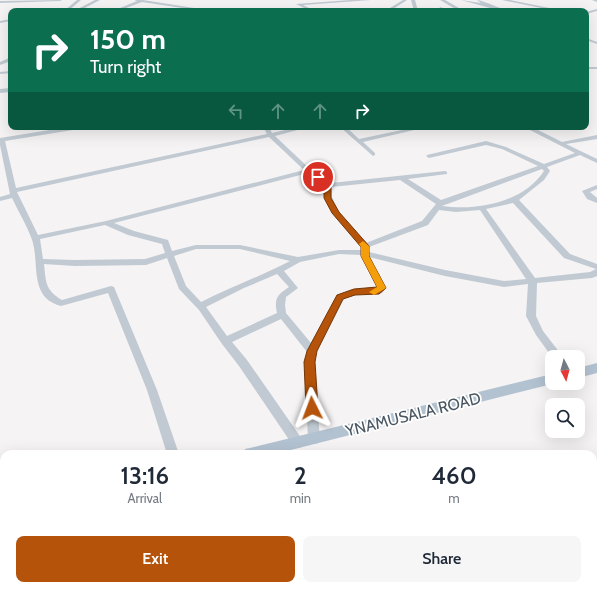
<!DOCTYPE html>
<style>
:root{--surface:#fff;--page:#f6f6f7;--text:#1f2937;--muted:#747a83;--accent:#b45309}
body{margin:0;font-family:Cabin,sans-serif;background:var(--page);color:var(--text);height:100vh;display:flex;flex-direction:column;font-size:15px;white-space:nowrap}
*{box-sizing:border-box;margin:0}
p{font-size:13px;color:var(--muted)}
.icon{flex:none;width:22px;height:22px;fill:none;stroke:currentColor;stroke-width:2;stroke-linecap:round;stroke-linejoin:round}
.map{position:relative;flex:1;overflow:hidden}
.drawer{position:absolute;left:0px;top:450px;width:597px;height:140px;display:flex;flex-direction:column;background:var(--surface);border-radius:12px 12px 0 0;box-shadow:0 4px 16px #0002}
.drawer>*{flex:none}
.top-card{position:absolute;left:8px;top:8px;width:581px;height:122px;border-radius:8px;box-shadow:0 4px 16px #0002;background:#0b6e4f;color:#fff;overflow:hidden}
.needle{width:26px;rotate:174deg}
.fabs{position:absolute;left:545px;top:350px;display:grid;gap:8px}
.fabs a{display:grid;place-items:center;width:40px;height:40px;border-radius:8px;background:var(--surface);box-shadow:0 4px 16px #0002;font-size:20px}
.pin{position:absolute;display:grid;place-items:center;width:34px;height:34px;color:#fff;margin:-17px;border:2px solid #fff;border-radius:50%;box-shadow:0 1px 4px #0007}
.me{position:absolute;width:44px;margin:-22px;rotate:357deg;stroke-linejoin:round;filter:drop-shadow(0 0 3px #0008)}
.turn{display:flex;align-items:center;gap:14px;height:84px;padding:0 16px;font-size:18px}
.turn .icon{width:52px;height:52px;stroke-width:2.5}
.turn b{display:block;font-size:28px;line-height:34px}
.lanes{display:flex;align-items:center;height:38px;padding:0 16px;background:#0003;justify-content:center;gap:20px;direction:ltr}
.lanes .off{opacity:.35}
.eta{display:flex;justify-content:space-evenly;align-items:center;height:68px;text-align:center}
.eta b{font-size:24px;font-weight:600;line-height:28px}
.button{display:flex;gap:8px;margin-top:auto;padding:8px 16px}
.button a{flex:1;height:46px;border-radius:8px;background:var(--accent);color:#fff;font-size:16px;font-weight:600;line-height:46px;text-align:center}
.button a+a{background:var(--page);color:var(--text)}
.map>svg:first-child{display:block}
</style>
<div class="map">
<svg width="597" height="590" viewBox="0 0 597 590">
<rect width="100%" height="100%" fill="#f5f3f3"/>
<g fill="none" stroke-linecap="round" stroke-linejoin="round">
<g fill="#c1cad2" fill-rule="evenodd">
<polygon points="62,0 60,1 0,3 0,1"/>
<polygon points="77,0 81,0 68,11 64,11"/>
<polygon points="95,0 100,0 79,11 74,11"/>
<polygon points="134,0 143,0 213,11 203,11 142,2 118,11 113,11 137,1"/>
<polygon points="350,0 371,0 303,5 309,8 305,11 301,11 304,8 296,4"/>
<polygon points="403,0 407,0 390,11 385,11"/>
<polygon points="411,0 415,0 418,11 414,11"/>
<polygon points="440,0 445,0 464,11 459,11"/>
<path d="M461,0L481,3L477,0C481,0 503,9 507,11H501Z"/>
<polygon points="502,0 510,0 564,11 556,11"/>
<polygon points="592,0 597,0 597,2"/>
<polygon points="441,7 446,11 442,11 439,8"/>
<polygon points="597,9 597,11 586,14 586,12"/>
<polygon points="11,19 11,21 0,23 0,21"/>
<polygon points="586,38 597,42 597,44 586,40"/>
<polygon points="9,58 11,58 11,61 0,65 0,62"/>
<rect x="586" y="67" width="11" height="2"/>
<polygon points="11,71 11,73 0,74 0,72"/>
<polygon points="11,88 11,92 0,93 0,89"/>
<path d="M68,127H82L79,129L5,141L16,188L267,134L263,127H269L272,133L298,127H309L275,136L311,170L330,181L331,183L445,171L447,172V174L408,179L441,200L538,166L502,149L486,145L429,158L426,156L427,155L486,141L506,147L544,164L575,153L524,127H532L562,142L597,135V139L566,144L597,159V163L580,155L547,167L550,171L544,180L519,200L570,254L597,264V276L592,278L537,283L536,316L543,331L563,357H552L536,335L526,316L528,284L504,287L445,276L369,257L386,288L382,293L379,294L355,295L344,299L317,351L314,362L320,439L318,443L314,444L310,443L308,439L304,362L307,352L281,319L232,342L247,360L302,439L304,443L302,447L298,448L294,447L239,366L222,344L199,310L179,289L167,258L146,265L75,266L44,264C46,282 45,290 62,300L111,286L114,287L157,390L179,454H167L147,390L108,293L61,306C27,297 41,261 31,237C26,224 18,211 12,198L0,201V197L10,194L0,145V138ZM269,137L304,170L106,221L38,235L17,192ZM542,169L544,171C523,203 476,211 442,206ZM308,173L325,183L324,197L332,213L361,246V250H339L298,257L240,245H196L172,251L168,240L134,231L114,223ZM400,180L436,204L422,221L366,243L339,212L332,197L331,187ZM513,203L564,258L596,269L590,272L535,278L486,209ZM439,210L456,212L480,210L526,279L504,281L445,270L369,252V247L428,225ZM105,225L128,235L162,244L165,253L145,259L75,260L43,259L40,239ZM196,249H240L290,261C261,276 231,287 201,302L186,286L174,256ZM339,254L361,255L377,288L354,289L337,295L311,343L286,313L285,305L286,297L298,288L284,271L300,262ZM277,274L289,287C277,295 274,298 277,313L227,336L206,307L244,288Z"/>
<polygon points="340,127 346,127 359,139 416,127 427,127 363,142 375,153 375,155 373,156"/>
<polygon points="597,185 597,189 590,192 597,198 597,203 587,199 582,191"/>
<polygon points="137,586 154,586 153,590 136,590"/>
<rect x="168" y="586" width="14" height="4"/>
<polygon points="325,586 339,586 340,590 326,590"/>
</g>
<g fill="#b3c2d1" fill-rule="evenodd">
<polygon points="597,363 597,373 578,378 578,368"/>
<polygon points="552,374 552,383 555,383 552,384 275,454 243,454 245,449 250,448"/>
<polygon points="4,507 4,523 0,524 0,508"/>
</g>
</g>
<polygon fill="#b45309" stroke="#753606" points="316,175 321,175 331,182 331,198 339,212 369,246 369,256 386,288 379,294 355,295 343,299 317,351 315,362 318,408 316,411 308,411 306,408 304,362 307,351 337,295 354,289 377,287 361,256 361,247 332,213 324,198 324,183 316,178"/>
<polygon fill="#f59e0b" points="363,241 369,246 369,256 386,288 374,295 369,292 377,287 361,256 361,247 359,244"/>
<g text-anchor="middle" stroke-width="3.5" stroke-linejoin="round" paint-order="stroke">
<g font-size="16" fill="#4a5661" stroke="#fff">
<text transform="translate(413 414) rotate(-14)" y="6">YNAMUSALA ROAD</text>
</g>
</g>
</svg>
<div class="fabs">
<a><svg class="needle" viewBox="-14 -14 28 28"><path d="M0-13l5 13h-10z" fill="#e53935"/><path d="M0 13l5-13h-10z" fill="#747a83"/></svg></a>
<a><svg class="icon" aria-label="search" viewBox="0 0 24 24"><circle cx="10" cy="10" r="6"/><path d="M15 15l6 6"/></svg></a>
</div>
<div class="pin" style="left:318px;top:177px;background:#d93025"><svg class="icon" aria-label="arrive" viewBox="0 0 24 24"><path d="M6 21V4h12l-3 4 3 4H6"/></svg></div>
<svg class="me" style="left:312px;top:408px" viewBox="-20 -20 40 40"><path d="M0-17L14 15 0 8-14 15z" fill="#b45309" stroke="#fff" stroke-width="4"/></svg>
<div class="top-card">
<div class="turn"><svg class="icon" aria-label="right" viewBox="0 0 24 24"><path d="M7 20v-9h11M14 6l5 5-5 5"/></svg><div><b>150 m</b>Turn right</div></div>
<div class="lanes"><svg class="icon off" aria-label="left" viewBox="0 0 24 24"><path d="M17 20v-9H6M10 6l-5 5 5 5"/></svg><svg class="icon off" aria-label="ahead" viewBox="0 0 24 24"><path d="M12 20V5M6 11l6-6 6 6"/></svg><svg class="icon off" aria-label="ahead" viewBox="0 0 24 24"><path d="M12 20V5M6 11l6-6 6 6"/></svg><svg class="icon" aria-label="right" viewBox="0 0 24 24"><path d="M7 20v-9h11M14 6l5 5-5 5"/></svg></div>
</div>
<section class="drawer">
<div class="eta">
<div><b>13:16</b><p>Arrival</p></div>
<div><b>2</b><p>min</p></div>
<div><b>460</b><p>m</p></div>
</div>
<div class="button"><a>Exit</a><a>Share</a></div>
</section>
</div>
